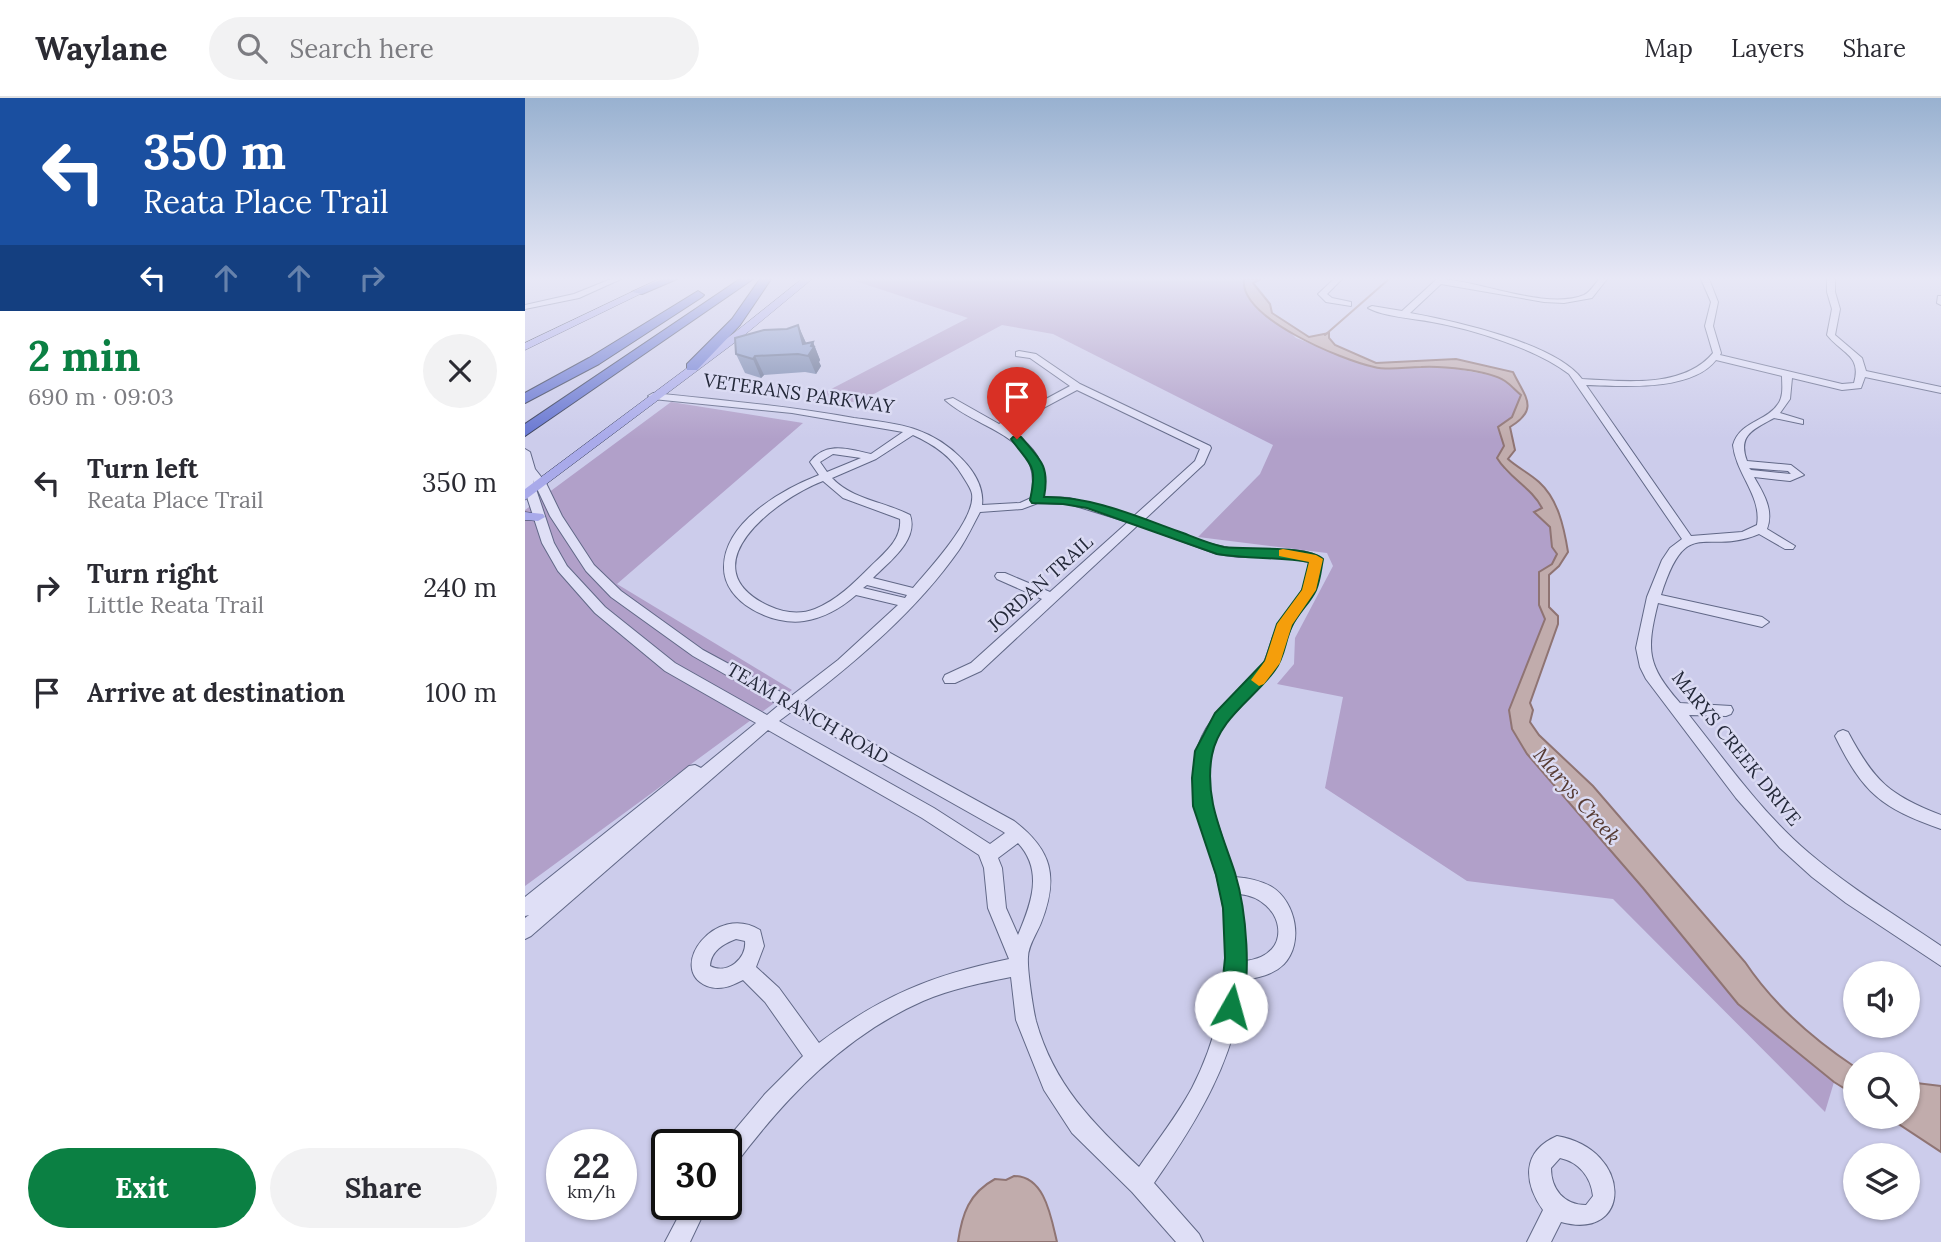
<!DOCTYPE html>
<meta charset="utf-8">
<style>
:root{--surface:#fff;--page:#f2f2f3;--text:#2b2b33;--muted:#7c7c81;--line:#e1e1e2;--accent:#0b8043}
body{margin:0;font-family:Lora,serif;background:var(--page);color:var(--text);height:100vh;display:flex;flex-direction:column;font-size:26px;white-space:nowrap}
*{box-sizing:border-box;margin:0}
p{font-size:23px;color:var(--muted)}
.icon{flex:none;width:38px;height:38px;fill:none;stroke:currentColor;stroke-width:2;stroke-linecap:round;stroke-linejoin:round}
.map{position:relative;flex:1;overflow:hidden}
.sheet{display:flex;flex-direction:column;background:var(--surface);width:525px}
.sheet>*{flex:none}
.hud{background:#1a4fa0;color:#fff;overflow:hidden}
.tools{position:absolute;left:1318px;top:863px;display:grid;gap:14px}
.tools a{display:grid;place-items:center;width:77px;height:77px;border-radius:50%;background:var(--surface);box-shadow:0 2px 5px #0004;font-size:35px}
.speed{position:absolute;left:21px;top:1031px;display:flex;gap:14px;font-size:35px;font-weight:700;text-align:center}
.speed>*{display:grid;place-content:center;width:91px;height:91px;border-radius:50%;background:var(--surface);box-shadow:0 2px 5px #0004;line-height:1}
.speed small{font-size:18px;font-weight:400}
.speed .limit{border:4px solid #111;border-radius:10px;background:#fff;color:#111}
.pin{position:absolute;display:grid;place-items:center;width:60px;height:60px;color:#fff;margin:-72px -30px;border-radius:50% 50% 50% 0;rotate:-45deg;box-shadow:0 0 7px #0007}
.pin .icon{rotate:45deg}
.me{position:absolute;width:77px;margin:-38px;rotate:7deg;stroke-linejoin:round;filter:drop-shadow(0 0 5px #0008)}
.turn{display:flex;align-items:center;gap:24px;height:147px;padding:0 28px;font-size:32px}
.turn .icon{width:91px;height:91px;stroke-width:2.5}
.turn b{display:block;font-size:49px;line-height:60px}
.lanes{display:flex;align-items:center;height:66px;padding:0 28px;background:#0003;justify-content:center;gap:35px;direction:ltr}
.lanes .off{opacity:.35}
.round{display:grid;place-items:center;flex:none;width:74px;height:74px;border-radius:37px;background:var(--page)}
.head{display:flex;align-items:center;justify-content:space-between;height:119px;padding:0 28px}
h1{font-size:42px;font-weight:700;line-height:52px;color:var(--accent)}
.action{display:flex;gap:14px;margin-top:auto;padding:14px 28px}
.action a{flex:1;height:80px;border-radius:42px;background:var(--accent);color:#fff;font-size:28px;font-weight:700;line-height:80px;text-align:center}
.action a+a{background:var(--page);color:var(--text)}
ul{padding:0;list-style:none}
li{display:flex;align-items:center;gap:21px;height:105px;padding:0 28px}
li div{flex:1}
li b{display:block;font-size:26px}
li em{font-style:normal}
header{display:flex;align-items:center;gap:42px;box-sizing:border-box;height:98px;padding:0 35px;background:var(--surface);border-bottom:2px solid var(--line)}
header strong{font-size:33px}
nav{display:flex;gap:38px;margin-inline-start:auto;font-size:24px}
.search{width:490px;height:63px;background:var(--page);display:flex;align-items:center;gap:18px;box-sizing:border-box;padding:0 24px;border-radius:38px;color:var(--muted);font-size:26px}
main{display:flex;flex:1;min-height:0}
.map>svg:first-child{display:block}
</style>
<header>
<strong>Waylane</strong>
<div class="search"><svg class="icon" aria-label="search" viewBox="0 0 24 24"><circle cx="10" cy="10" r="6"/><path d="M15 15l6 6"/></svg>Search here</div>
<nav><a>Map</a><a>Layers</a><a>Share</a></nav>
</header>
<main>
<section class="sheet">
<div class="hud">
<div class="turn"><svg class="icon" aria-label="left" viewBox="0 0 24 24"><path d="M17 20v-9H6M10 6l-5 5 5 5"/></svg><div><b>350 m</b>Reata Place Trail</div></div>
<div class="lanes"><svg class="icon" aria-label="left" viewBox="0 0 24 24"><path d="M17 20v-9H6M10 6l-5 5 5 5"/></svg><svg class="icon off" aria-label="ahead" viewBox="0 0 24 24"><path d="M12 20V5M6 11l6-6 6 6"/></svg><svg class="icon off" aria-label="ahead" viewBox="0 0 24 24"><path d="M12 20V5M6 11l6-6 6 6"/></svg><svg class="icon off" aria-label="right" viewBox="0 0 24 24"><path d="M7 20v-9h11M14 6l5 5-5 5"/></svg></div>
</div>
<div class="head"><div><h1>2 min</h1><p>690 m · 09:03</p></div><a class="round"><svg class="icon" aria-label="close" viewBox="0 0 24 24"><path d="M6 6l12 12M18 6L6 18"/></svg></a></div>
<ul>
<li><svg class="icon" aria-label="left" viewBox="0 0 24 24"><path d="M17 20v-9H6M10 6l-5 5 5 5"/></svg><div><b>Turn left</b><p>Reata Place Trail</p></div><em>350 m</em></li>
<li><svg class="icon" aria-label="right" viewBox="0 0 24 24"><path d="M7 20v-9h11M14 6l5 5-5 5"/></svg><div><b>Turn right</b><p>Little Reata Trail</p></div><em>240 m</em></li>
<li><svg class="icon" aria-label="arrive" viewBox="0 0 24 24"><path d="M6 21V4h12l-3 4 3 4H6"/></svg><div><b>Arrive at destination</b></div><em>100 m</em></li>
</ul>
<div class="action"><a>Exit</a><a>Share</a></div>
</section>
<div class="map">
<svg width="1416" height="1144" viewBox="0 0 1416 1144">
<rect width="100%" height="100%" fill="#cccceb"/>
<g fill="#b1a0c9">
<polygon points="324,181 719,181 718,187 771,240 846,269 865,271 915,268 970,278 980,283 996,297 987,319 973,329 979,348 979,371 1013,402 1017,410 1010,414 1025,429 1027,449 1032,456 1027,466 1014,474 1014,507 1020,521 984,612 1002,656 1118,790 1213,906 1309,984 1300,1014 1088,801 942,783 800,690 818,599 752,586 769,566 770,540 808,468 802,455 673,439 735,376 748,347 528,236 477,227 334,304 283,303 443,220"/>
<polygon points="146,304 278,325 92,486 267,592 0,788 0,412"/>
</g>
<g fill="#c1acac" stroke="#8f7473" stroke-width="2">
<path d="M719,181H736L728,185L745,206L747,215L784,239L804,235V240L810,247L851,265L931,261L988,274C1000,299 1015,311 985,329L990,352L983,361C993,370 1004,375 1014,384C1033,401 1039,429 1043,454L1034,468L1024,477V509L1033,518V526L1005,605L1008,612L1005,624L1014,637L1068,688L1220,864C1248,906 1288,941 1330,969V997L1309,984L1213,906L1118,790L1002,656L987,631L984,612L1020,521L1014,507V474L1027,466L1032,456L1027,449L1025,429L1009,414L1017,410C1007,390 984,380 972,360L979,348L973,329L987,319L996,297C991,293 986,287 980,283C963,272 917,268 896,269C881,269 864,273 849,269C817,262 714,220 719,181Z"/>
<polygon points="1383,984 1416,988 1416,1054 1363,1019 1382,1018"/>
<path d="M489,1078C520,1078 526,1119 532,1144H433C437,1116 444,1095 470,1081L481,1082Z"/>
</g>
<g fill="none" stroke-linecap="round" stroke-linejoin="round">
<polyline stroke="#8f7473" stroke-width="2" points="800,237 864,181"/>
<defs>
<g id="minor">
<polygon points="86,181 96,181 54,200 0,211 0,207 49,196"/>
<polygon points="809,181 817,181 802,196 807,200 826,204 826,208 801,204 793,196"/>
<path d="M912,181C951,181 1021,213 1059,197C1065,194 1070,186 1074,181H1082L1067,200L1039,205L1019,204L916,186L885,215C929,223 1030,245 1057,281C1099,283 1158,291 1188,255L1180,228L1186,204L1176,181H1184L1193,204L1188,228L1196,255L1195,257L1317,286L1329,285C1337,257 1317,256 1302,237L1307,211L1302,194V181H1310V194L1315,211L1310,237L1337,260L1341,273L1416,289V295L1340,279L1336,290L1317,292L1267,280L1265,301L1255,315L1278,322V326L1249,320C1229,331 1212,337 1222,363L1266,367L1279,377L1265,383L1229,379C1239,396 1249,412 1242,431L1270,448L1268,451H1260L1234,436C1179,459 1162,415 1136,497L1237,519L1244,524L1237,529L1133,505C1121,553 1122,567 1155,605L1206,608L1208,612L1206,616L1201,618L1164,617C1202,665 1237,715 1284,755C1325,790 1372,818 1416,848V868L1321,805L1287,779L1255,750L1211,700L1121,581L1115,569L1111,550L1122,499L1137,462L1145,450L1157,441L1044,276C1012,251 947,231 907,224C887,220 860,219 843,210L847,208L877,213ZM1191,262L1257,278C1257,286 1259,298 1253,306C1241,324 1215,323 1208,347C1211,376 1237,398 1232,427L1217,434L1166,438L1061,287C1098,288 1166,294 1191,262ZM1224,370L1263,373L1266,376L1226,372Z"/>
<polygon points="1413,198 1416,198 1416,207 1412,205"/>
<path d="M494,253L511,256L555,286L685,348L686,350L679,366L619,422C649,432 680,448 712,451C734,453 781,447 797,461L790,492L767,527L749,573L702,623L691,640L687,653L684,671L686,705L710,779C722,780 735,782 747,789C771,804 779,845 759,866C748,877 733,880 719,882C711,960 673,1022 629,1085L674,1136L678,1144H651L607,1094L547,1035L519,992L491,922L486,879C456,885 426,891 398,903C319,938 260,1000 209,1068L201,1071V1046H198L240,996L278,958L240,904L218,882C206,888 195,893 182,888C141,871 190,804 235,832L239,848L231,869L254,890L294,945C356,898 407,877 484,861L463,810L459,770L454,757L397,720L243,632L6,838L0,841V820L4,817L0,818V799L164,668L170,667L176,670L231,625L140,573L70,515L33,473L17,445L0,393V351L5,354L10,371L21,385L37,418L69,467L96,493L178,552L265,599L313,562L373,507L331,497C316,510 299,520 279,523C249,528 198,505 199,469C199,424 258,391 294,377L285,364C301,343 323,351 346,356L378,334L267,315L128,301L123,298L128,295C196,302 262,308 329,320C350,323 373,325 392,332C421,342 461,374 457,407L495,405L506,400C520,337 456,334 420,302L428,300L474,326L545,288L505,260L491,258V254ZM552,292L675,351L670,363L609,418L544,400L517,399C524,365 509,347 481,330ZM388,337C408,346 426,358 437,377C440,382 446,390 447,396C451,421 404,471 388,490L348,480C364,464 394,442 385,417C358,403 328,402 307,380L351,361ZM308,356L336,360L302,374L295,364ZM8,382L25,418L61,473L86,499L168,558L254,607L242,617L150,565L80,509L42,468L29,445ZM298,383L318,400L375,421C377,442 359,455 345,469C329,485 312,502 290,511C275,517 259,515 244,508C161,469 251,401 298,383ZM513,405L544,406L603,424L525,494L480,475H472L470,478L472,481L517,501L446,565L420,577L418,581L420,585H430L456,573L613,427L692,456L714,459H758L784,464C783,474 782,485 776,494C768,508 757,519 750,534C744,547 743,561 734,573C711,600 679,618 671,656C660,701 683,741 693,784C711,852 699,928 667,990C652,1018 632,1043 614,1069C567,1024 529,987 511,923C508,910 502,871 503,859C503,848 512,835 516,825C534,779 527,752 489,723L276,606C334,561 392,512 434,452C442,440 448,427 455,414L497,411ZM342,487L382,497L380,500L338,490ZM266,614L477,733L480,735L465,746L409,710L254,623ZM493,745C519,773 506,806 493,837L481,810L477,770L473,760ZM714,796C759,800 771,858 720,863V840ZM211,841L220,843C222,861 202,877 185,868C186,853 198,846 211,841Z"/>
<path d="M1318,632L1323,634C1349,683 1364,697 1416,717V731C1356,710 1338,695 1310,638L1313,634Z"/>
<path d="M1032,1038C1108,1051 1108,1144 1036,1124L1026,1144H1002L1018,1112C998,1084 997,1053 1032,1038ZM1035,1060C1054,1064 1066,1079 1068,1098L1061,1107C1039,1107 1026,1091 1026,1070Z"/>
<polygon points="160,1106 183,1106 165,1144 140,1144"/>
</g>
<g id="major">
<polygon points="134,181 146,181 0,252 0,245"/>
<polygon points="277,181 287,181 217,239 0,402 0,391 209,235"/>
<polygon points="0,414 18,416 20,419 13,423 0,422"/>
</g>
<g id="highway">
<polygon points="137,181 152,181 117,196 107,194"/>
<polygon points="215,181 228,181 0,338 0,326"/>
<polygon points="235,181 246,181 215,227 172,272 162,272 162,266 207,221"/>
<polygon points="173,193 179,197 177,199 74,266 0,305 0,295 64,260"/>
</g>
</defs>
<use href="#minor" stroke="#616887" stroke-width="2"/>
<use href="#major" stroke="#353c56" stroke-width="1"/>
<use href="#highway" stroke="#353c56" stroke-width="2"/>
<use href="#minor" fill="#dfdff6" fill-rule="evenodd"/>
<use href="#major" fill="#a9aaea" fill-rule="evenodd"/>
<use href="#highway" fill="#6776d1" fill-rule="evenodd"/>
</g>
<polygon fill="#7383aa" points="273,227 281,245 288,244 295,262 294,264 296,268 291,276 280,274 239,277 236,280 220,275 211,256 262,231"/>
<g fill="#5e6a8b">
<polygon points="273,227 281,245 286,248 288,244 295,262 294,264 296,268 291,276 278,246"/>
<polygon points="230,258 239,277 236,280 228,261"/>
</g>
<polygon fill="#8698c6" stroke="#5e6a8b" stroke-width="2" points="273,227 278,246 288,244 286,248 289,249 283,258 273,256 230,258 228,261 211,256 210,240 239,232 262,231"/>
<linearGradient id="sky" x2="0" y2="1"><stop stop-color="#98b1d0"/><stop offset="0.53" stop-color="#e8e8f6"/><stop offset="1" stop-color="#e8e8f6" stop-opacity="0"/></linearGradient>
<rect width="1416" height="341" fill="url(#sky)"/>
<path fill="#0b8043" stroke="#07532c" stroke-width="2" d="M488,339H496C515,361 525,368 519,399C567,398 613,419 658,435C671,440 685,446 699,449C721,452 783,447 798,461C796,471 795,483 791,492C785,505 773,515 767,528C760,542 760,559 750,572C730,600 694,620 687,657C679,700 697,735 710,775C721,811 728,882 714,917L706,920L698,917L695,909L700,860L698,810L691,777L668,708L667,680L670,653L690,615L740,563L752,526L777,492L784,464C753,459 723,461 692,456L562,410L538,406L507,405L505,402C513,367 506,368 486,341Z"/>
<polygon fill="#f59e0b" points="758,451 791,457 798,461 791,492 767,527 755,565 739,586 734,588 726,582 740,563 752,526 777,492 784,464 754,458 754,452"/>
<g text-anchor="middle" stroke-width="5" stroke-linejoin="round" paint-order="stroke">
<g font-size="19" fill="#232839" stroke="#dbdbf3">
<text transform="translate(274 295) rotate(8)" y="7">VETERANS PARKWAY</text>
<text transform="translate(515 485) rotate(-42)" y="7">JORDAN TRAIL</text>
<text transform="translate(283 615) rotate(30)" y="7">TEAM RANCH ROAD</text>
<text transform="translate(1212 650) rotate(51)" y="7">MARYS CREEK DRIVE</text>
</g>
<g font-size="21" font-style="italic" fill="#573c34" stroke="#dbdbf3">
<text transform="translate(1052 698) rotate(49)" y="7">Marys Creek</text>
</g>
</g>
</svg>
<div class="tools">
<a><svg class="icon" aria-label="sound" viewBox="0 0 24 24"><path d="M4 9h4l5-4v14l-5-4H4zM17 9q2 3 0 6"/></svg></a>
<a><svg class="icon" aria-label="search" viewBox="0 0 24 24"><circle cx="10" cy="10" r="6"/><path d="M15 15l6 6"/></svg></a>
<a><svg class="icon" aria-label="layers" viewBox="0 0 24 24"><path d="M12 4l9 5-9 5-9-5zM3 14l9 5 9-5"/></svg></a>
</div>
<div class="speed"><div>22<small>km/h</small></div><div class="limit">30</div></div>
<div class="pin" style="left:492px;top:341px;background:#d93025"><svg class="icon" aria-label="arrive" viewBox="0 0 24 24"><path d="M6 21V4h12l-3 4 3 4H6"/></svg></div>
<svg class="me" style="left:706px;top:909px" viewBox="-20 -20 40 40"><circle r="19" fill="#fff"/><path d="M0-13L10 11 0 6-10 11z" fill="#0b8043"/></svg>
</div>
</main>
